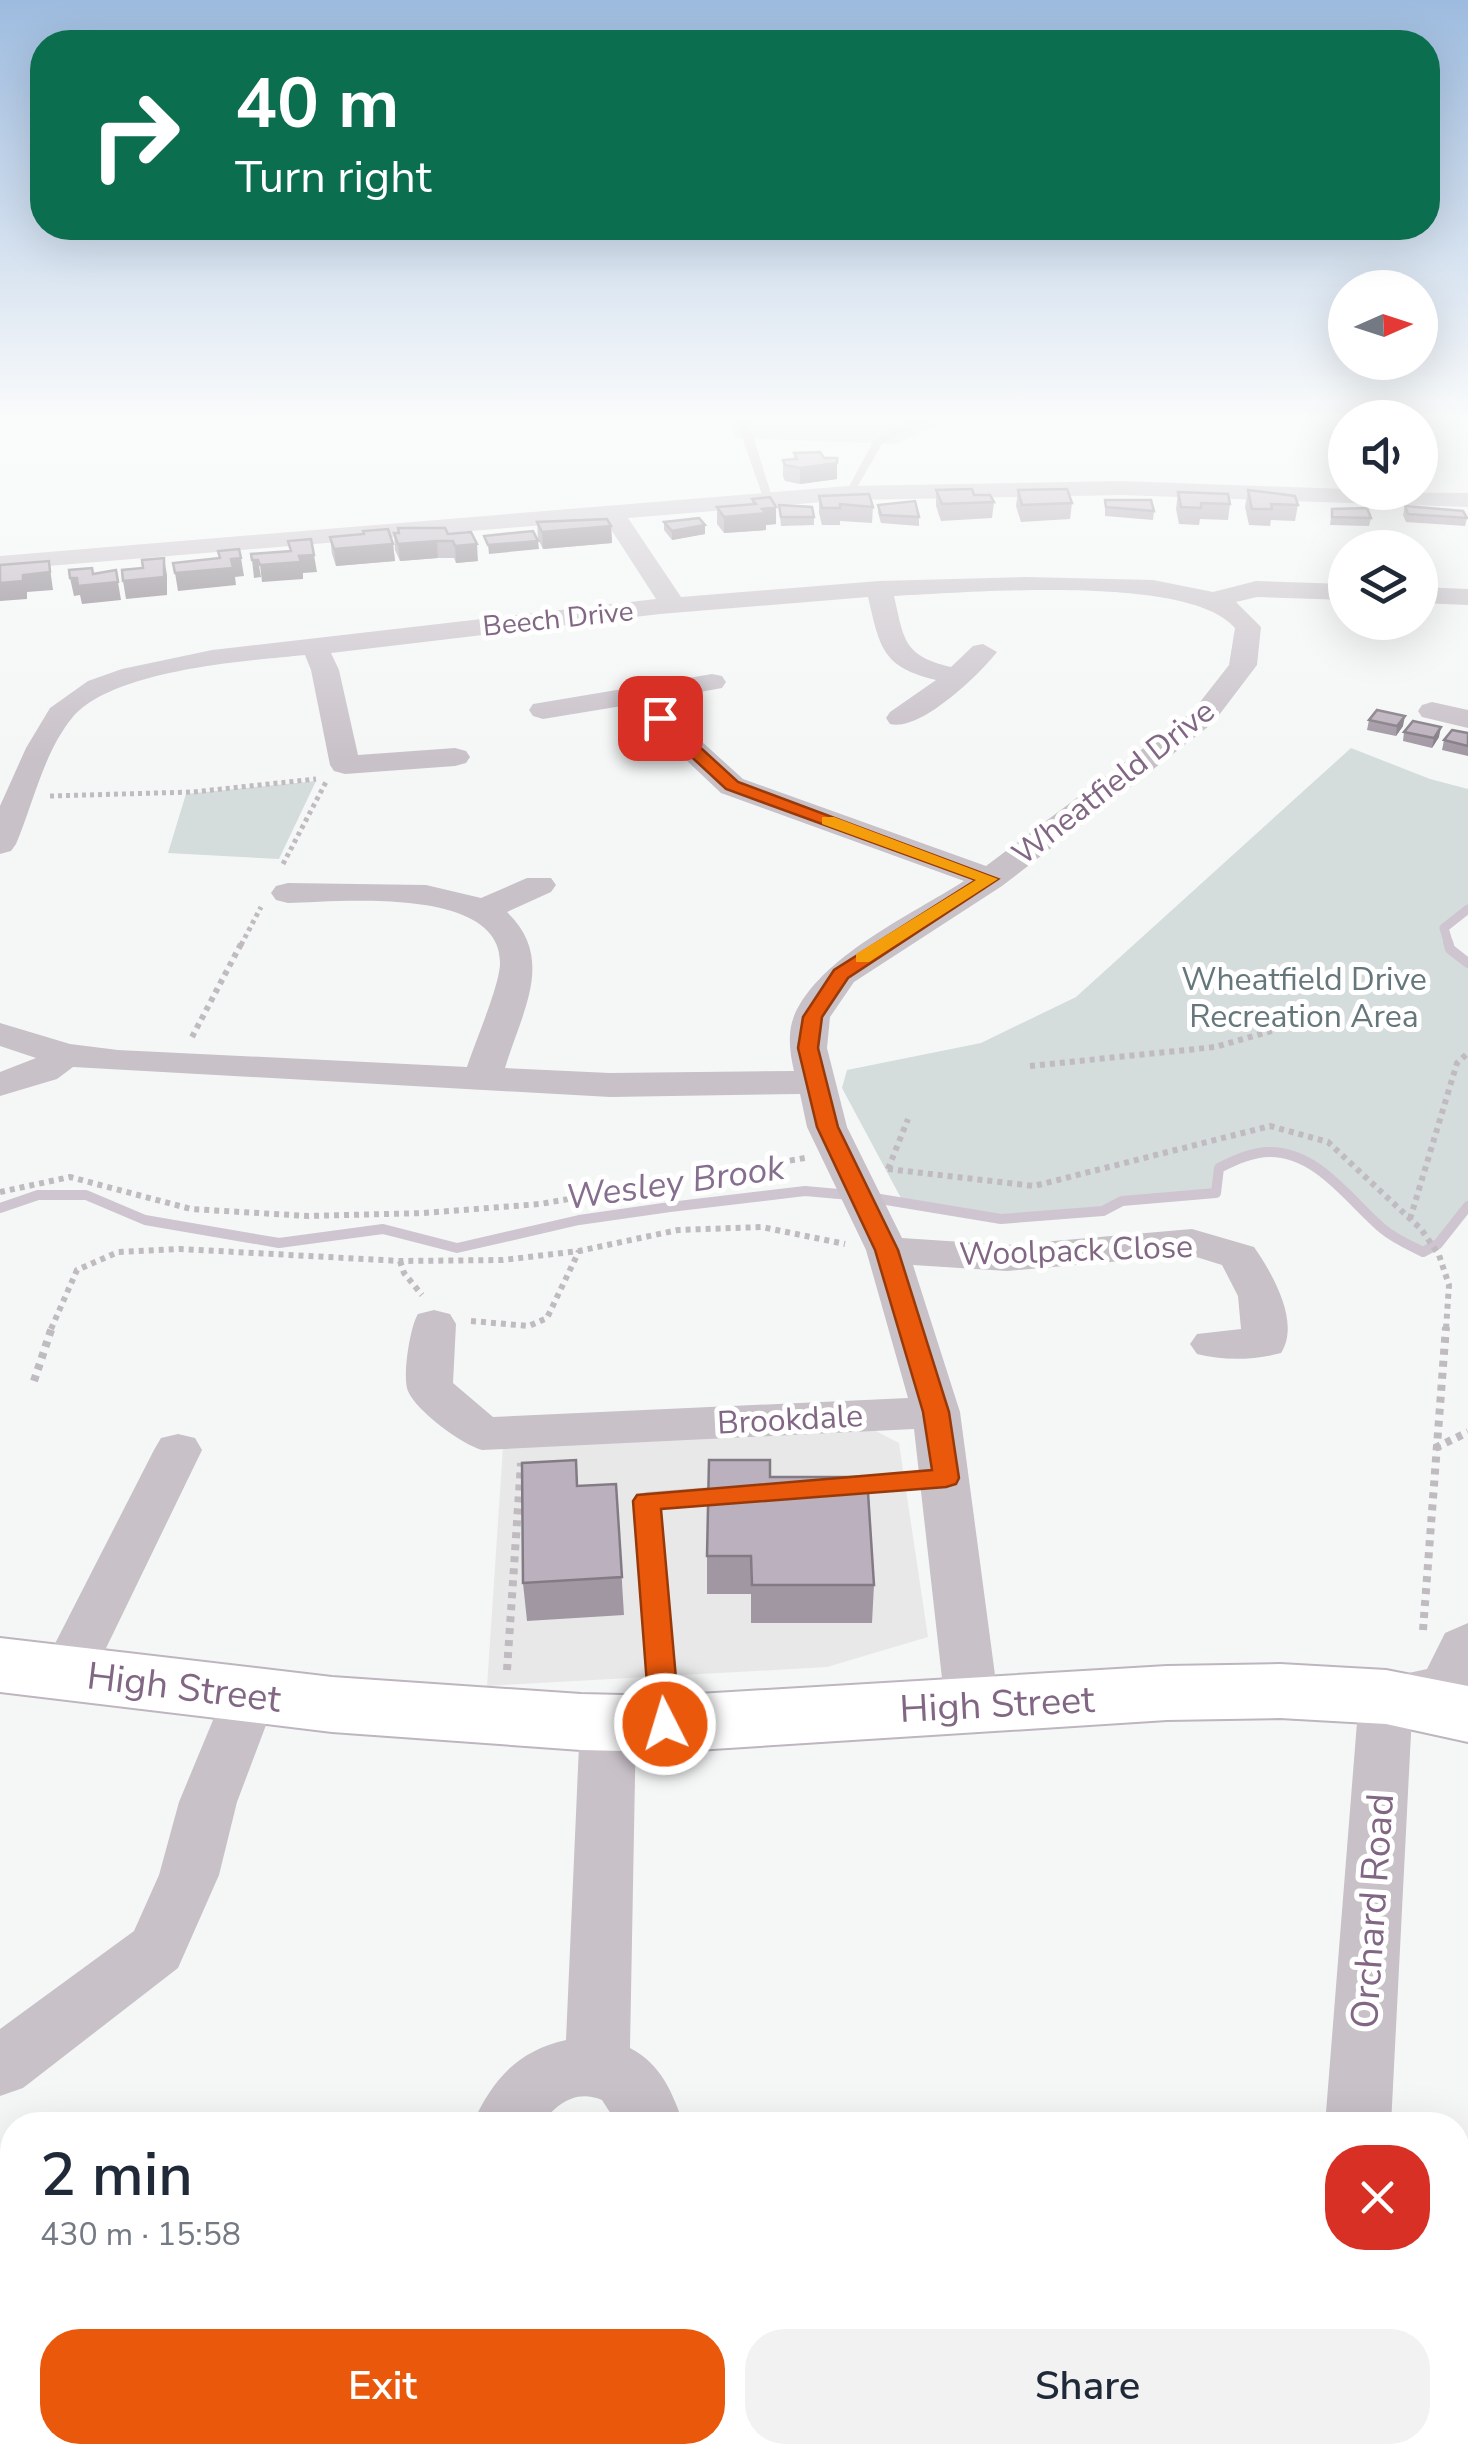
<!DOCTYPE html>
<meta charset="utf-8">
<style>
:root{--surface:#fff;--page:#f2f2f3;--text:#1f2937;--muted:#747a83;--accent:#ea580c}
body{margin:0;font-family:"Nunito Sans",sans-serif;background:var(--page);color:var(--text);height:100vh;display:flex;flex-direction:column;font-size:38px;white-space:nowrap}
*{box-sizing:border-box;margin:0}
p{font-size:32px;color:var(--muted)}
.icon{flex:none;width:55px;height:55px;fill:none;stroke:currentColor;stroke-width:2;stroke-linecap:round;stroke-linejoin:round}
.map{position:relative;flex:1;overflow:hidden}
.details{position:absolute;left:0px;top:2112px;width:1470px;height:352px;display:flex;flex-direction:column;background:var(--surface);border-radius:40px 40px 0 0;box-shadow:0 10px 40px #0002}
.details>*{flex:none}
.top-card{position:absolute;left:30px;top:30px;width:1410px;height:210px;border-radius:40px;box-shadow:0 10px 40px #0002;background:#0b6e4f;color:#fff;overflow:hidden}
.needle{width:65px;rotate:87deg}
.controls{position:absolute;left:1328px;top:270px;display:grid;gap:20px}
.controls a{display:grid;place-items:center;width:110px;height:110px;border-radius:50%;background:var(--surface);box-shadow:0 10px 40px #0002;font-size:50px}
.pin{position:absolute;display:grid;place-items:center;width:85px;height:85px;color:#fff;margin:-42px;border-radius:20px;box-shadow:0 5px 15px #0006}
.me{position:absolute;width:110px;margin:-55px;rotate:355deg;stroke-linejoin:round;filter:drop-shadow(0 0 8px #0008)}
.turn{display:flex;align-items:center;gap:35px;height:210px;padding:0 40px;font-size:45px}
.turn .icon{width:130px;height:130px;stroke-width:2.5}
.turn b{display:block;font-size:70px;line-height:85px}
.round{display:grid;place-items:center;flex:none;width:105px;height:105px;border-radius:40px;background:var(--page)}
.head{display:flex;align-items:center;justify-content:space-between;height:170px;padding:0 40px}
h1{font-size:60px;font-weight:600;line-height:75px}
.action{display:flex;gap:20px;margin-top:auto;padding:20px 40px}
.action a{flex:1;height:115px;border-radius:40px;background:var(--accent);color:#fff;font-size:40px;font-weight:600;line-height:115px;text-align:center}
.action a+a{background:var(--page);color:var(--text)}
.map>svg:first-child{display:block}
</style>
<div class="map">
<svg width="1468" height="2464" viewBox="0 0 1468 2464">
<rect width="100%" height="100%" fill="#f5f7f6"/>
<polygon fill="#e8e8e9" points="870,1428 899,1443 928,1637 827,1667 487,1686 503,1447"/>
<g fill="#d4dcdc">
<polygon points="725,414 961,414 896,444 736,438"/>
<path d="M1351,748L1430,779L1468,789V909L1444,928L1450,949L1468,963V1206L1438,1244L1423,1252C1410,1245 1394,1239 1383,1229C1330,1182 1296,1122 1219,1168L1216,1193L1122,1201L1103,1211L1049,1218L974,1217L902,1200L842,1088L847,1070L981,1043L1076,997Z"/>
<polygon points="316,781 279,859 168,853 186,794"/>
</g>
<g fill="none" stroke-linecap="round" stroke-linejoin="round">
<polyline stroke="#cec5d1" stroke-width="9" points="1449,945 1444,928 1468,909"/>
<g stroke="#cec5d1" stroke-width="10">
<polyline points="1448,942 1450,949 1468,963"/>
<path d="M868,1197L1001,1219L1103,1211L1122,1201L1216,1193L1219,1168C1235,1160 1252,1152 1270,1152C1318,1152 1350,1201 1383,1229C1395,1239 1409,1245 1423,1252L1438,1244L1468,1206"/>
<polyline points="0,1208 38,1195 86,1195 145,1220 279,1243 383,1229 457,1248 579,1220 670,1207 805,1191 850,1195"/>
</g>
<defs>
<polygon id="secondary" points="0,1638 332,1677 581,1694 665,1696 1167,1666 1280,1664 1386,1670 1468,1686 1468,1742 1386,1724 1280,1718 1167,1720 665,1752 581,1750 332,1732 0,1692"/>
</defs>
<use href="#secondary" stroke="#beb5bf" stroke-width="4"/>
<g stroke="#c0bbc0" stroke-width="5" stroke-dasharray="4 4" stroke-linecap="butt">
<polyline points="50,796 193,792 316,779"/>
<polyline points="283,864 326,782"/>
<polyline points="241,945 261,907"/>
</g>
<g stroke="#c0bbc0" stroke-width="6" stroke-dasharray="5 5" stroke-linecap="butt">
<polyline points="192,1037 242,942"/>
<polyline points="1030,1066 1215,1047 1275,1030"/>
<polyline points="888,1169 1034,1186 1270,1126 1328,1142 1421,1229 1439,1255 1449,1285 1446,1329"/>
<polyline points="888,1169 908,1119"/>
<polyline points="0,1192 70,1177 191,1209 308,1216 424,1213 540,1204 805,1158"/>
<polyline points="1410,1219 1457,1063 1468,1053"/>
<polyline points="400,1261 404,1273 422,1295"/>
<polyline points="471,1321 529,1326 547,1318 579,1251"/>
<polyline points="51,1329 77,1270 118,1252 181,1249 400,1261 503,1260 579,1251 678,1230 762,1227 845,1244"/>
</g>
<g stroke="#c0bbc0" stroke-width="8" stroke-dasharray="6 6" stroke-linecap="butt">
<polyline points="34,1381 52,1327"/>
<polyline points="1435,1448 1468,1432"/>
<polyline points="1423,1630 1446,1327"/>
<polyline points="507,1670 521,1463"/>
</g>
<g fill="#c8c1c8" fill-rule="evenodd">
<polygon points="734,414 746,414 773,500 763,497"/>
<polygon points="924,414 938,414 882,444 852,496 844,496 874,440"/>
<polygon points="946,1469 955,1472 959,1478 955,1484 840,1495 831,1492 827,1486 831,1480 840,1477"/>
<polygon points="738,1485 747,1488 751,1494 747,1500 661,1509 680,1724 675,1732 665,1736 655,1732 650,1724 634,1501 638,1494 647,1492"/>
</g>
<g fill="#c8c1c8" fill-rule="evenodd">
<path d="M1121,481L1345,489V492L1468,493V507L1121,495L848,500L628,518L681,597L879,581L1026,577L1153,580L1213,592L1256,581L1345,584V600L1257,597L1236,602L1261,627L1257,665L1213,723L1002,886L854,982L830,1017L827,1048L847,1127L902,1238L1007,1245L1192,1229L1254,1247C1272,1273 1301,1322 1281,1353C1255,1360 1223,1361 1197,1354L1190,1344L1197,1334L1241,1329L1238,1296L1222,1265L1190,1255L1007,1271L913,1265L960,1412L999,1705L991,1720L972,1726L953,1720L945,1705L914,1429L482,1450C463,1445 416,1411 408,1391C402,1378 410,1326 418,1314L434,1310L450,1314L456,1324L453,1383L493,1417L908,1398L866,1250L807,1127L800,1094L610,1097L73,1067L57,1079L0,1096V1072L36,1058L0,1046V1023L70,1044L118,1050L467,1067C475,1042 500,985 500,963C501,885 337,902 288,903L276,900L271,893L276,886L288,883L426,885L481,898L527,878H551L556,885L551,892L507,912C556,959 522,1011 505,1068L610,1073L794,1071C790,1053 787,1034 794,1016C819,957 911,915 964,881L721,793L628,705L543,719L533,716L529,710L533,704L712,674L722,676L726,682L722,688L656,700L743,779L986,866L1193,711L1229,665L1235,628C1188,573 966,593 894,596C904,639 903,656 951,667L973,646L983,644L997,652C979,675 920,732 890,724L886,718L890,712L936,680C882,667 880,648 868,597L660,614L331,653L339,670L358,755L455,748L466,751L470,757L466,763L455,766L345,774L334,771L330,765L311,670L305,655C245,661 112,670 72,718C44,752 33,804 16,844L11,851L0,854V806L26,748L50,708L88,681L122,669L212,650L656,599L605,520L0,570V556L848,486Z"/>
<polygon points="1420,587 1468,589 1468,605 1420,603"/>
<polygon points="1432,702 1468,710 1468,728 1422,717 1418,711 1422,705"/>
<polygon points="178,1434 195,1438 202,1450 94,1673 86,1688 67,1694 48,1688 40,1673 154,1450 161,1438"/>
<polygon points="1468,1623 1468,1703 1412,1714 1391,2125 1325,2125 1359,1697 1367,1682 1427,1669 1445,1633"/>
<polygon points="250,1675 269,1681 277,1696 237,1802 219,1875 178,1968 23,2088 0,2096 0,2029 134,1931 159,1875 179,1802 223,1696 231,1681"/>
<path d="M608,1701L628,1708L636,1723L630,2048C662,2065 672,2092 684,2125H618L602,2100C575,2089 557,2104 540,2125H472C492,2080 517,2051 566,2040L580,1723L588,1708Z"/>
<polygon points="1300,2452 1374,2452 1373,2464 1299,2464"/>
</g>
<use href="#secondary" fill="#fff" fill-rule="evenodd"/>
</g>
<g fill="#a197a3">
<polygon points="794,453 837,479 800,484 785,481 783,476 783,460 794,459"/>
<polygon points="936,490 974,495 994,502 992,518 941,521 936,506"/>
<polygon points="1018,490 1072,503 1070,519 1021,522 1016,506"/>
<polygon points="1248,490 1298,505 1295,521 1271,520 1270,526 1249,525 1245,507"/>
<polygon points="1178,492 1230,504 1228,520 1200,519 1199,525 1179,524 1176,509"/>
<polygon points="819,496 873,507 872,523 840,521 840,525 822,525 819,513"/>
<polygon points="752,499 776,507 776,524 766,525 766,530 724,533 717,524 717,507 752,504"/>
<polygon points="1105,500 1154,511 1153,520 1105,516"/>
<polygon points="779,505 814,517 814,525 781,526"/>
<polygon points="878,505 919,517 919,526 881,523 878,513"/>
<polygon points="1405,506 1467,518 1465,526 1406,522 1403,515"/>
<polygon points="1332,509 1371,518 1369,526 1330,525"/>
<polygon points="537,522 611,526 612,543 543,549 538,539"/>
<polygon points="664,522 705,534 672,540 664,530"/>
<polygon points="398,528 448,534 478,561 456,563 454,558 438,558 400,561 395,550 394,533 398,533"/>
<polygon points="364,534 393,544 395,561 336,566 332,554 330,537"/>
<polygon points="1369,720 1403,726 1396,736 1367,730"/>
<polygon points="1404,732 1439,737 1432,748 1403,741"/>
<polygon points="1468,733 1468,756 1442,750 1444,740"/>
<polygon points="770,1477 874,1585 872,1623 751,1623 751,1594 707,1594 707,1556"/>
<polygon points="616,1484 624,1615 527,1621 523,1583 578,1486"/>
</g>
<g fill="#837b84">
<polygon points="837,463 837,479 800,484 800,468"/>
<polygon points="776,507 776,524 766,525 766,530 724,533 724,517 762,509"/>
<polygon points="705,525 705,534 672,540 672,531"/>
<polygon points="611,526 612,543 543,549 542,532"/>
<polygon points="437,541 438,558 400,561 398,544"/>
<polygon points="538,541 539,549 489,554 488,545"/>
<polygon points="393,544 395,561 336,566 334,549"/>
<polygon points="477,544 478,561 456,563 455,546"/>
<polygon points="314,555 317,572 303,573 303,579 262,582 260,565 299,556"/>
<polygon points="164,558 167,575 167,595 126,599 123,581"/>
<polygon points="241,558 244,576 235,577 236,585 178,591 175,573 231,559"/>
<polygon points="252,560 258,560 261,577 254,578"/>
<polygon points="49,561 53,590 27,592 27,599 0,601 0,610 0,583 23,575"/>
<polygon points="70,578 77,578 118,582 121,600 82,604 80,595 74,596"/>
<polygon points="1405,716 1403,726 1396,736 1397,726"/>
<polygon points="1441,727 1439,737 1432,748 1434,738"/>
</g>
<g fill="#bbb0bd" stroke="#837b84" stroke-width="2.5">
<polygon points="820,452 824,458 837,458 837,463 800,468 785,465 783,460 797,459 794,453"/>
<polygon points="972,489 974,495 990,495 994,502 942,504 936,490"/>
<polygon points="1067,489 1072,503 1022,505 1018,490"/>
<polygon points="1248,490 1295,496 1298,505 1271,504 1272,509 1252,509"/>
<polygon points="1178,492 1228,494 1230,504 1201,503 1201,508 1181,507"/>
<polygon points="869,494 873,507 840,504 840,508 822,508 819,496"/>
<polygon points="770,497 776,507 762,509 766,513 724,517 717,507 756,504 752,499"/>
<polygon points="1105,500 1151,500 1154,511 1106,507"/>
<polygon points="915,501 919,517 881,515 878,505"/>
<polygon points="779,505 812,507 814,517 781,517"/>
<polygon points="1405,506 1463,511 1467,518 1408,514"/>
<polygon points="1367,508 1371,518 1332,517 1332,509"/>
<polygon points="699,518 705,525 672,531 664,522"/>
<polygon points="607,519 611,526 542,532 537,522"/>
<polygon points="398,528 445,528 448,534 471,532 477,544 455,546 453,541 437,541 398,544 394,533 399,533"/>
<polygon points="388,529 393,544 334,549 330,537 364,534 363,531"/>
<polygon points="533,531 538,541 488,545 484,536"/>
<polygon points="311,539 314,555 299,556 301,562 260,565 258,560 252,560 251,554 291,551 288,541"/>
<polygon points="239,549 241,558 231,559 233,568 175,573 173,563 220,558 218,551"/>
<polygon points="164,558 164,577 123,581 122,570 143,568 142,560"/>
<polygon points="49,561 50,572 23,575 23,581 0,583 0,565"/>
<polygon points="92,568 93,574 116,570 118,582 78,586 77,578 70,578 69,570"/>
<polygon points="1377,710 1405,716 1397,726 1369,720"/>
<polygon points="1413,721 1441,727 1434,738 1404,732"/>
<polygon points="1452,730 1468,733 1468,746 1444,740"/>
<polygon points="576,1460 577,1486 616,1484 622,1577 523,1583 522,1463"/>
<polygon points="709,1460 770,1460 770,1477 867,1477 874,1585 752,1585 751,1556 707,1556"/>
</g>
<linearGradient id="sky" x2="0" y2="1"><stop stop-color="#9dbbdf"/><stop offset="0.55" stop-color="#fafbfb"/><stop offset="1" stop-color="#fafbfb" stop-opacity="0"/></linearGradient>
<rect width="1468" height="759" fill="url(#sky)"/>
<polygon fill="#ea580c" stroke="#983908" stroke-width="2.5" points="654,715 665,715 738,782 998,879 848,978 822,1017 818,1048 838,1127 898,1250 949,1412 959,1478 956,1484 946,1487 661,1509 680,1724 675,1732 665,1735 654,1732 650,1724 633,1501 637,1495 932,1470 923,1412 875,1250 817,1127 798,1048 803,1017 834,970 976,880 726,789 654,722"/>
<polygon fill="#f59e0b" points="822,817 834,817 998,879 869,962 856,962 856,954 976,880 822,824"/>
<g text-anchor="middle" stroke-width="10" stroke-linejoin="round" paint-order="stroke">
<g font-size="28" fill="#826785" stroke="#fff">
<text transform="translate(558 618) rotate(-6)" y="10">Beech Drive</text>
</g>
<g font-size="32" fill="#826785" stroke="#fff">
<text transform="translate(1113 782) rotate(-38)" y="11">Wheatfield Drive</text>
<text transform="translate(1076 1250) rotate(-2)" y="11">Woolpack Close</text>
<text transform="translate(790 1419) rotate(-3)" y="11">Brookdale</text>
</g>
<g font-size="32" fill="#66777c" stroke="#fff">
<text x="1304" y="990">Wheatfield Drive<tspan x="1304" dy="37">Recreation Area</tspan></text>
</g>
<g font-size="35" font-style="italic" fill="#856e8e" stroke="#fff">
<text transform="translate(675 1182) rotate(-8)" y="12">Wesley Brook</text>
</g>
<g font-size="38" fill="#826785" stroke="#fff">
<text transform="translate(184 1687) rotate(7)" y="13">High Street</text>
<text transform="translate(997 1704) rotate(-3)" y="13">High Street</text>
<text transform="translate(1372 1911) rotate(-86)" y="13">Orchard Road</text>
</g>
</g>
</svg>
<div class="controls">
<a><svg class="needle" viewBox="-14 -14 28 28"><path d="M0-13l5 13h-10z" fill="#e53935"/><path d="M0 13l5-13h-10z" fill="#747a83"/></svg></a>
<a><svg class="icon" aria-label="sound" viewBox="0 0 24 24"><path d="M4 9h4l5-4v14l-5-4H4zM17 9q2 3 0 6"/></svg></a>
<a><svg class="icon" aria-label="layers" viewBox="0 0 24 24"><path d="M12 4l9 5-9 5-9-5zM3 14l9 5 9-5"/></svg></a>
</div>
<div class="pin" style="left:660px;top:718px;background:#d93025"><svg class="icon" aria-label="arrive" viewBox="0 0 24 24"><path d="M6 21V4h12l-3 4 3 4H6"/></svg></div>
<svg class="me" style="left:665px;top:1724px" viewBox="-20 -20 40 40"><circle r="17" fill="#ea580c" stroke="#fff" stroke-width="3"/><path d="M0-11L8 9 0 5-8 9z" fill="#fff"/></svg>
<div class="top-card">
<div class="turn"><svg class="icon" aria-label="right" viewBox="0 0 24 24"><path d="M7 20v-9h11M14 6l5 5-5 5"/></svg><div><b>40 m</b>Turn right</div></div>
</div>
<section class="details">
<div class="head"><div><h1>2 min</h1><p>430 m · 15:58</p></div><a class="round" style="background:#d93025;color:#fff"><svg class="icon" aria-label="close" viewBox="0 0 24 24"><path d="M6 6l12 12M18 6L6 18"/></svg></a></div>
<div class="action"><a>Exit</a><a>Share</a></div>
</section>
</div>
